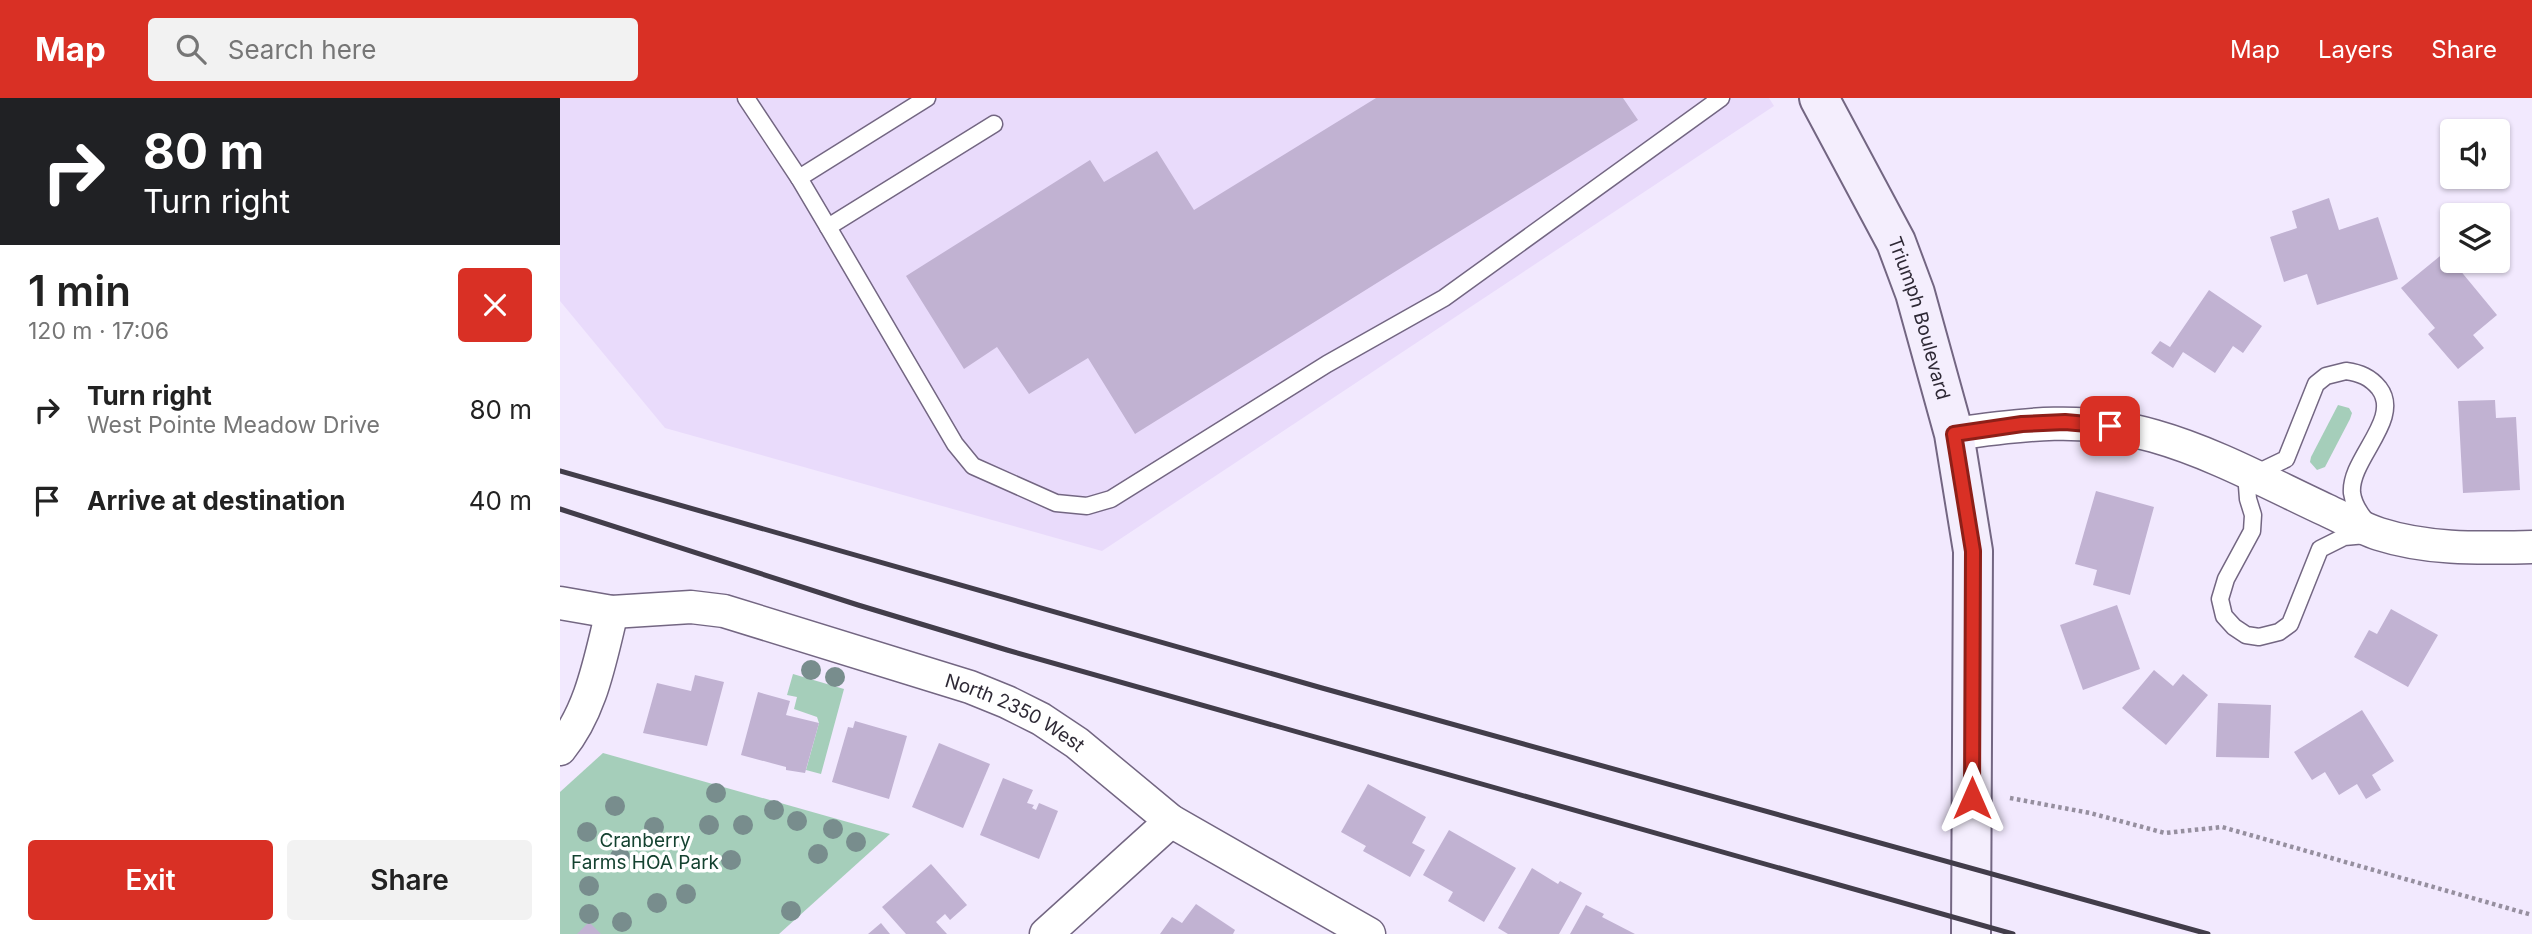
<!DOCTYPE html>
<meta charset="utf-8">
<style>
:root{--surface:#fff;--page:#f2f2f2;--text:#222;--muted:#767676;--accent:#d93025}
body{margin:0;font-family:Inter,sans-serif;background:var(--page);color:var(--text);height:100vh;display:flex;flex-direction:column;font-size:26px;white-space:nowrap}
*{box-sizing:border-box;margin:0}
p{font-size:23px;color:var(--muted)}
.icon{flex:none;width:38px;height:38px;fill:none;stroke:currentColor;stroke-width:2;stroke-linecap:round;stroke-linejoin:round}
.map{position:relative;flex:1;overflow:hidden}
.details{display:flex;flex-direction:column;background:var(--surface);width:560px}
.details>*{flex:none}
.guide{background:#202124;color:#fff;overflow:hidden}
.controls{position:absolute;left:1880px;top:21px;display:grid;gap:14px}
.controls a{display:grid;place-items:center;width:70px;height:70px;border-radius:7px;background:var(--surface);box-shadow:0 2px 5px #0004;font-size:35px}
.pin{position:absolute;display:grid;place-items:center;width:60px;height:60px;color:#fff;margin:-30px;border-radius:14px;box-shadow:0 4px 10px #0006}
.me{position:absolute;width:77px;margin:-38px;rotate:0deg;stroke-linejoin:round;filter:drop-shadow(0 0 5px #0008)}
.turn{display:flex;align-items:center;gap:24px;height:147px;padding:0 28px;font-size:32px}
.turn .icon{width:91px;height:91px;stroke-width:2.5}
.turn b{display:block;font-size:49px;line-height:60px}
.round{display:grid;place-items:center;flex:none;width:74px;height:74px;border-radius:7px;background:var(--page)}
.head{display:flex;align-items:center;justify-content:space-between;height:119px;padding:0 28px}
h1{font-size:42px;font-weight:600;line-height:52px}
.primary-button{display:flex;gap:14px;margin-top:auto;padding:14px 28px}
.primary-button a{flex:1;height:80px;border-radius:7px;background:var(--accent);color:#fff;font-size:28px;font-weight:600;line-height:80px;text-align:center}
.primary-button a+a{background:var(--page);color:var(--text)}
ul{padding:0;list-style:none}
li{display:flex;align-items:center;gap:21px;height:91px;padding:0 28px}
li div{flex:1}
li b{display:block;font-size:26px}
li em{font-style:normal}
header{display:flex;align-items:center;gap:42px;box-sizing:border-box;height:98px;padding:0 35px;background:var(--accent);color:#fff}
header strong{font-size:33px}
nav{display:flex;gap:38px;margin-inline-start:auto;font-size:24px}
.search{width:490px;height:63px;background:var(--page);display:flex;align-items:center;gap:18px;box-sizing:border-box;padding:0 24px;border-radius:7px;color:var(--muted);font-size:26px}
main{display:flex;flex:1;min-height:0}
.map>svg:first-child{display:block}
</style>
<header>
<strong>Map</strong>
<div class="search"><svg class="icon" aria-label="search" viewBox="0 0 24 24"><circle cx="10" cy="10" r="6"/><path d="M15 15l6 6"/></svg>Search here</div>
<nav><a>Map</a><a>Layers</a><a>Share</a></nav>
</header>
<main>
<section class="details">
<div class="guide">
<div class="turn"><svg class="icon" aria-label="right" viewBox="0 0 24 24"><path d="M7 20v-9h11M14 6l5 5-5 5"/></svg><div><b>80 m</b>Turn right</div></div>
</div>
<div class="head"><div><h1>1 min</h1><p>120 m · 17:06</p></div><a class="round" style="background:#d93025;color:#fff"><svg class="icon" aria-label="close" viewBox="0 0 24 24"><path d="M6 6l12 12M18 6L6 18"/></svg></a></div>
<ul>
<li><svg class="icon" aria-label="right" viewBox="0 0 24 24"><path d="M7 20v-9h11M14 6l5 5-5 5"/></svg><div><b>Turn right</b><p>West Pointe Meadow Drive</p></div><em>80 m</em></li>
<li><svg class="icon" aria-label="arrive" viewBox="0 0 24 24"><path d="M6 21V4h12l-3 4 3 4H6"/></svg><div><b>Arrive at destination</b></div><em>40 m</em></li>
</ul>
<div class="primary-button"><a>Exit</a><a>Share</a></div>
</section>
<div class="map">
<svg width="1972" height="836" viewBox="0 0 1972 836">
<rect width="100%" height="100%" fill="#f2e9fe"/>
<polygon fill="#e9dbfb" points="0,0 1209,0 1214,8 542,453 105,330 0,203"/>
<g fill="#a5ceba">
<polygon points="1778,307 1789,310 1792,315 1790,321 1765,369 1757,372 1750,364 1751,359"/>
<polygon points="233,576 284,591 261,676 246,672 259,625 257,619 234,611 237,599 227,597"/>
<polygon points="43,655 330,736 219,836 0,836 0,694"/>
</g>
<g fill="#c1b2d2">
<polygon points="816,0 1063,0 1078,22 575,336 528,260 469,296 437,249 404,271 346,178 530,62 544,84 597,53 634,112"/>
<polygon points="1769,100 1779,132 1818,119 1838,181 1757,207 1747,176 1724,184 1710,139 1737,130 1732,113"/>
<polygon points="1885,154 1937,217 1913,237 1924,250 1898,271 1868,236 1875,230 1841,190"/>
<polygon points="1649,192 1702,228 1683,255 1673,248 1655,275 1623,254 1613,270 1591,255 1600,243 1610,249"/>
<polygon points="1935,302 1936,320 1956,319 1960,392 1903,395 1898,303"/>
<polygon points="1536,393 1594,409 1570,497 1533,487 1537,472 1515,466"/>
<polygon points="1557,507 1580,571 1523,592 1500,527"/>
<polygon points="1831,511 1878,537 1848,589 1794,559 1809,532 1817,536"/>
<polygon points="1594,572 1613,588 1623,576 1648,597 1606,647 1562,610"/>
<polygon points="135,577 164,584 147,648 83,635 97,585 131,593"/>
<polygon points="198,594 230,603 226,617 259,625 245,675 226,672 226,669 181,657"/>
<polygon points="1658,605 1711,607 1709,660 1656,659"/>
<polygon points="1802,612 1834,663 1812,677 1821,692 1806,701 1797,686 1779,697 1765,674 1752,682 1734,654"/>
<polygon points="295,623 347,638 329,701 272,684 288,629 293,630"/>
<polygon points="379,645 430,666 403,730 352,709"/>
<polygon points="443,680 473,692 467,705 474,707 472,710 476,712 479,705 498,713 479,761 420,737"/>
<polygon points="808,686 866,719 852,745 865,752 850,779 803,753 806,748 781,734"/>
<polygon points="889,732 956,770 924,824 888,803 893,794 863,777"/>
<polygon points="371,766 407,807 390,822 385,816 376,824 387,836 346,836 322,809"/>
<polygon points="972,770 998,786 1000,783 1022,795 999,836 948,836 938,830"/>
<polygon points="636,806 675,832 673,836 600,836 612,819 622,825"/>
<polygon points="1026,807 1044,816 1042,819 1075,836 1010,836"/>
<polygon points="29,824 41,836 17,836"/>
<polygon points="321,825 330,836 308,836"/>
</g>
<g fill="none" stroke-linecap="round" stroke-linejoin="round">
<defs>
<g id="lane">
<polyline points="186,0 239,80 367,0"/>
<polyline points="434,26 268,129 395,346 413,368 496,405 527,408 551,401 767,266 884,200 1161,0"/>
<polyline points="239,80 268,129"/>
<path d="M1786,273C1800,275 1810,279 1819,290C1843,321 1789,361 1792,395C1794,411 1807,424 1817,436L1784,439L1760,451L1730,526L1719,534L1699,539L1686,537L1674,529L1664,518L1660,501L1666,481L1692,433L1693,417L1688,401L1686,375L1701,373L1726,361L1756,286L1766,278Z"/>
</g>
<g id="street">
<path d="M1394,336C1461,326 1527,318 1594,338C1654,355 1710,386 1766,412C1783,420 1801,430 1819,436C1869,452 1920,450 1972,449"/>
<path id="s1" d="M0,505L52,514L131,509L164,513L410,589L447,604L481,621L517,645L611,723L809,836"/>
<path d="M0,651C32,612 40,561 52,514"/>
<polyline points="486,836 611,723"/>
</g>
<g id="secondary">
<path id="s2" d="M1259,0L1336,144L1355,195L1394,336L1413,453L1411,836"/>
</g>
</defs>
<use href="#lane" stroke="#736682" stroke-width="19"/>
<use href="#street" stroke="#736682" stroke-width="35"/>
<use href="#secondary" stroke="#736682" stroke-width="42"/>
<polyline stroke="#968f9f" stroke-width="4.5" stroke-dasharray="3.5 3.5" stroke-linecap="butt" points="1450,700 1530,715 1605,735 1662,729 1972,817"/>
<use href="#lane" stroke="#fff" stroke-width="16"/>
<use href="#street" stroke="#fff" stroke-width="32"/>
<use href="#secondary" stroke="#f4eefd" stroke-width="38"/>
<g stroke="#423d4a" stroke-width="5">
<polyline points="0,373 762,590 1648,836"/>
<polyline points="0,411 298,507 447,552 1453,836"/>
</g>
</g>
<g fill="#788d8d">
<circle cx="251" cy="572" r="10"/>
<circle cx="275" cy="579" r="10"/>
<circle cx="156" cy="695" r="10"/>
<circle cx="55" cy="708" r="10"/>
<circle cx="214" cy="712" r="10"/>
<circle cx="237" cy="723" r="10"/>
<circle cx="149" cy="727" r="10"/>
<circle cx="183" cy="727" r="10"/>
<circle cx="94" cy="729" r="10"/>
<circle cx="273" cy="731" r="10"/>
<circle cx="27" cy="734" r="10"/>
<circle cx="296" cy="744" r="10"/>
<circle cx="258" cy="756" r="10"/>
<circle cx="60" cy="759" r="10"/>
<circle cx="171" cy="762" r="10"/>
<circle cx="29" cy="788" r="10"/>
<circle cx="126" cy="796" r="10"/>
<circle cx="97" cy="805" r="10"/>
<circle cx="231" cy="813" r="10"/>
<circle cx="29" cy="816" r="10"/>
<circle cx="62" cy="824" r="10"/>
</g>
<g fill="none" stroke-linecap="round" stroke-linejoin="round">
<defs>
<polyline id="route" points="1412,700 1413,453 1394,336 1462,326 1505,324 1550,328"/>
</defs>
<use href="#route" stroke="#8d1f18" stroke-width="18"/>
<use href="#route" stroke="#d93025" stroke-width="12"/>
</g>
<g text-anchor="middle" stroke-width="7" stroke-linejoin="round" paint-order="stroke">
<g font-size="19" fill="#2e2935" stroke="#fff">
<text dy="7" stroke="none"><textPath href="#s2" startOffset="243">Triumph Boulevard</textPath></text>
<text dy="7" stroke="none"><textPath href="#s1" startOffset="474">North 2350 West</textPath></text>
</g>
<g font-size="19" fill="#144230" stroke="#fff">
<text x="85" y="749">Cranberry<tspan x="85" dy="22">Farms HOA Park</tspan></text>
</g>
</g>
</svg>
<div class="controls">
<a><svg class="icon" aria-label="sound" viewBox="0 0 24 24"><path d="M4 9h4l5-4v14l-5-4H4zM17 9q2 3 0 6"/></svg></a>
<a><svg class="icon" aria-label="layers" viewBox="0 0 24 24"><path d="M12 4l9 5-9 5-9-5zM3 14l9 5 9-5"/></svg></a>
</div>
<div class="pin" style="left:1550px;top:328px;background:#d93025"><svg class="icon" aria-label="arrive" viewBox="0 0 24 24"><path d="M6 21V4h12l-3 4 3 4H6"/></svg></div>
<svg class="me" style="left:1412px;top:700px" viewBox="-20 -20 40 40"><path d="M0-17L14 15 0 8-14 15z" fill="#d93025" stroke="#fff" stroke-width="4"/></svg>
</div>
</main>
